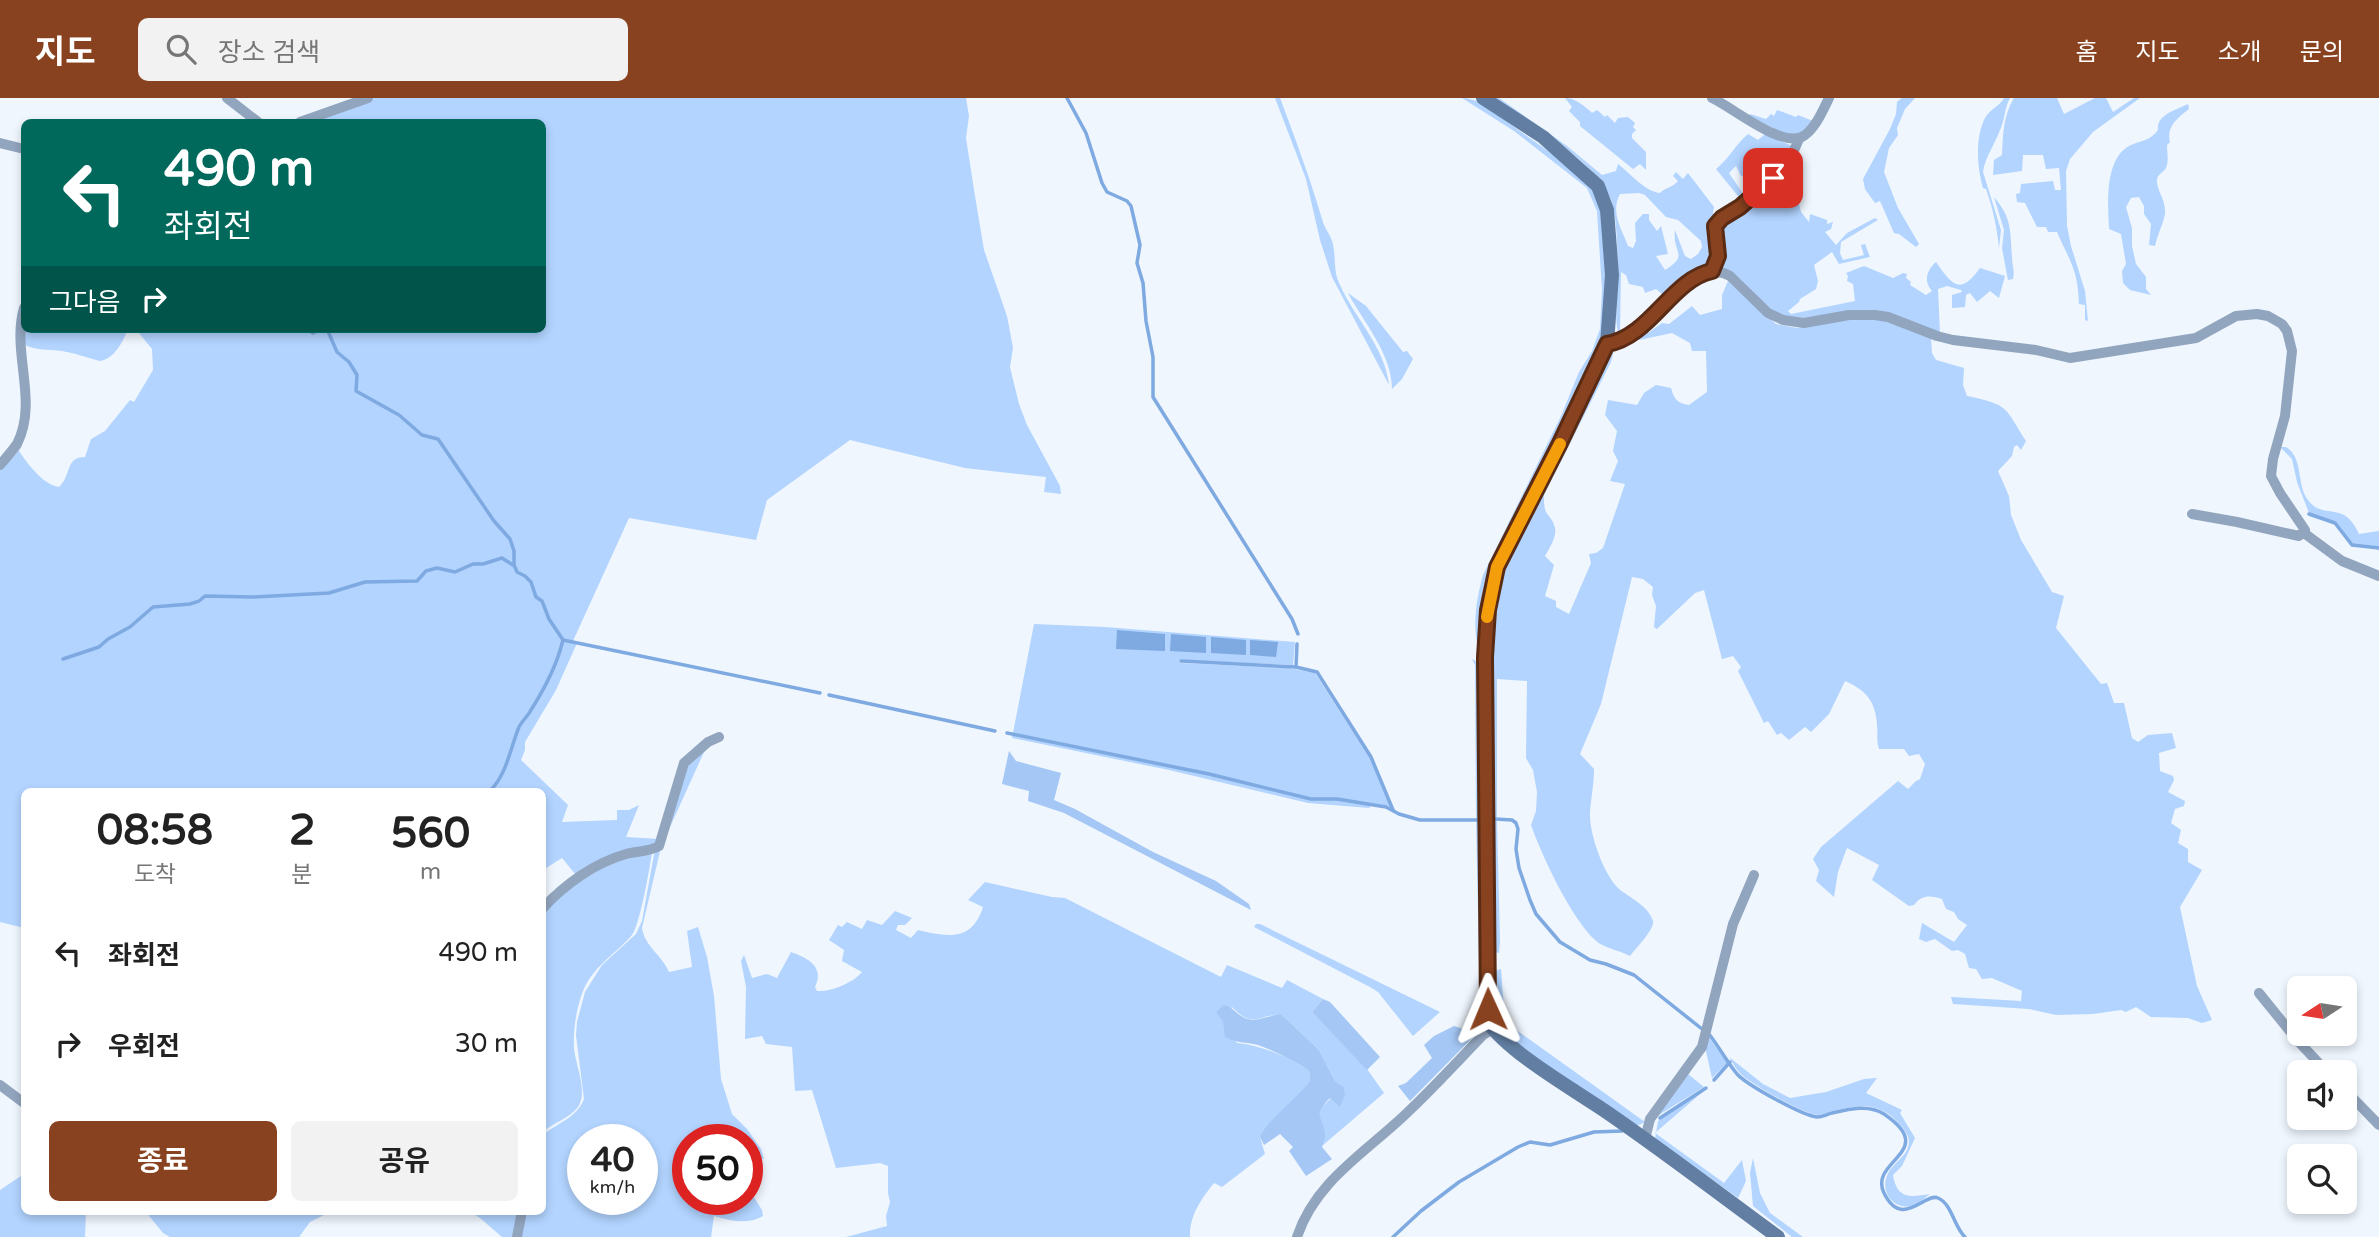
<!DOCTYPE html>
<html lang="ko">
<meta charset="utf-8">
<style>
:root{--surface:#fff;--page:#f2f2f2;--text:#222;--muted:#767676;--accent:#89421f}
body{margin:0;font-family:"Varela Round","Noto Sans KR",sans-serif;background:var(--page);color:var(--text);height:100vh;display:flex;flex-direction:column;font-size:26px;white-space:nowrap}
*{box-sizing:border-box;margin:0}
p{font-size:23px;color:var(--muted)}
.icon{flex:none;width:38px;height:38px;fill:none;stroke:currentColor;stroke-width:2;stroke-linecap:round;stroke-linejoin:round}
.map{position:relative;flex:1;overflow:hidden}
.details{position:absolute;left:21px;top:690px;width:525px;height:427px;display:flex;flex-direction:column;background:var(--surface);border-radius:10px;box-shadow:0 4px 10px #0003}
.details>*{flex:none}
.top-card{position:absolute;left:21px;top:21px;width:525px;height:214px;border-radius:10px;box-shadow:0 4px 10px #0003;background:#00695c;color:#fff;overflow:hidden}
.needle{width:46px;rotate:258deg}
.controls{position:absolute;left:2287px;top:878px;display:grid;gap:14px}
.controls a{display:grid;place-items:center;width:70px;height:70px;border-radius:10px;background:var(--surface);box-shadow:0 4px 10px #0003;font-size:35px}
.speed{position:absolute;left:567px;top:1026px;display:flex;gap:14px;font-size:35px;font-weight:700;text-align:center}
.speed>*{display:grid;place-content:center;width:91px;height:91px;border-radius:50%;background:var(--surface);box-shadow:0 4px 10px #0003;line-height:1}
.speed small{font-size:18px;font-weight:400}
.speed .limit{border:10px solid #d22;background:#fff;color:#111}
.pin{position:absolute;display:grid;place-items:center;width:60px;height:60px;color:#fff;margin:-30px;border-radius:14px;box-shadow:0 4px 10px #0006}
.me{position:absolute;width:77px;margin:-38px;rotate:359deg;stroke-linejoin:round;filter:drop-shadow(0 0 5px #0008)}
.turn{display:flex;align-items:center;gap:24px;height:147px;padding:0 28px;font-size:32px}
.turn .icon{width:91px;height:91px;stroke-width:2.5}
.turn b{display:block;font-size:49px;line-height:60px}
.then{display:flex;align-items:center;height:66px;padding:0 28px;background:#0003;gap:14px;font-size:26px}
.eta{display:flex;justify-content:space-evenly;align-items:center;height:119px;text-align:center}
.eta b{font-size:42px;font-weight:700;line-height:49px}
.button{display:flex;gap:14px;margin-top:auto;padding:14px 28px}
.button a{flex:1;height:80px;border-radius:10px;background:var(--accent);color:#fff;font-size:28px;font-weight:700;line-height:80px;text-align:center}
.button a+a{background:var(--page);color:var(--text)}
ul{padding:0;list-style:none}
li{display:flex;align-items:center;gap:21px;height:91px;padding:0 28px}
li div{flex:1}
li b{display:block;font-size:26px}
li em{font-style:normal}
header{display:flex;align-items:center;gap:42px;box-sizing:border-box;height:98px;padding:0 35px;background:var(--accent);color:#fff}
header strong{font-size:33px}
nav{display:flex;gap:38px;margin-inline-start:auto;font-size:24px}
.search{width:490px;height:63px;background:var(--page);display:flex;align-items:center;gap:18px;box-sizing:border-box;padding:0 24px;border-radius:10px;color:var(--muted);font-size:26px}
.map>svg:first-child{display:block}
</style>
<header>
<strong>지도</strong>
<div class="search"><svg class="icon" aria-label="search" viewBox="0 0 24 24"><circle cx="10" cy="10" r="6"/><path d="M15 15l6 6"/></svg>장소 검색</div>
<nav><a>홈</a><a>지도</a><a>소개</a><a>문의</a></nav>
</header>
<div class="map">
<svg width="2379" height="1139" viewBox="0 0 2379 1139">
<rect width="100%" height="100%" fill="#eff6fe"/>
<g fill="#b2d4ff" fill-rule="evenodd">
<polygon points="374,0 966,0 969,18 966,40 975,98 984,152 1007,218 1013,250 1010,269 1019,306 1027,327 1060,388 1061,396 1044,394 1046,379 965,370 850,342 767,402 756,442 629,420 573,543 563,542 550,521 543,502 536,498 531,484 526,477 518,473 514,467 515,452 510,440 494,423 438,340 423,336 392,312 356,292 358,277 350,264 338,253 327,231 542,231 542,24 310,24"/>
<path d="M1275,0H1280C1295,40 1310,80 1322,121C1324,130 1331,137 1333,146C1336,160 1333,173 1340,187C1355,221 1385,249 1389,287L1332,179L1320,142L1306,81Z"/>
<path d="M1462,0C1482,0 1501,20 1517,31C1536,45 1580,73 1593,91C1612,118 1608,224 1598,255L1487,484L1480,550L1478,549C1472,526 1477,499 1483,477L1561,318L1579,274L1592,253L1600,231L1602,192L1597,113L1587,90L1514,33Z"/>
<path d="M1493,0H1499L1567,48L1602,77L1616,73L1618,66C1631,76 1644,93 1660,95C1666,89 1672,90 1678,83L1673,78L1676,74L1683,81L1688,75L1714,109L1713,115L1718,121L1710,170L1699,174L1664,204L1662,196L1656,191L1645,195L1643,189L1629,186L1626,177L1621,174L1620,233L1622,237L1620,238C1613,228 1618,194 1618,180C1617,156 1618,127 1612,105C1601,65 1526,23 1493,0ZM1639,95L1645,97L1666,119L1678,122L1701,143L1702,149L1698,156L1691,161L1685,158L1675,132C1672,156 1690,156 1665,172L1656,158L1668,156L1661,128L1657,133L1649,122V116H1643L1635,125L1636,143L1633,150L1628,148C1622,132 1610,114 1620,96Z"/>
<path d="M1565,0C1575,0 1585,8 1592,15L1597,12L1605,19L1607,17L1615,25L1618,20L1628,19L1635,25L1633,29L1636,32L1632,36V40L1646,54V72L1640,66L1633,71L1580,28V24L1569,13L1572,9Z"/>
<polygon points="1902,0 1915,0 1905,11 1897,30 1898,37 1889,50 1884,74 1898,110 1919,146 1916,149 1899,136 1894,135 1880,103 1875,105 1865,91 1863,81 1890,31 1896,16 1897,4"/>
<path d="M2004,0H2010C2004,11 2005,22 2000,32C1995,46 1985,59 1983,74L2001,132L1999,150C1997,130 1993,110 1986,91L1983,90C1977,68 1975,40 1985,20C1990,11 2000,8 2004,0Z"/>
<path d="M2014,0H2057L2064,16L2095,0H2106L2113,14L2134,0H2140L2093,34L2070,61L2066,73L2067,128L2071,148L2085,193L2088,223L2085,222V207L2079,206C2078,171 2070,164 2057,134H2048L2046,129H2037L2025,105L2017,104L2016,96L2020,95L2021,86L2053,83L2055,92H2061L2059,70L2046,71L2043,57H2023L2022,73L1993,77L1994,62L2002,57C2003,37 2003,18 2014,0Z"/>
<path d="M2188,6L2189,11C2177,20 2166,29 2170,44L2167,47C2167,54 2169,63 2166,70C2163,75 2156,77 2157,84C2158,95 2166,102 2165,116C2163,127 2157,137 2155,148L2149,147L2151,126L2144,116V108L2139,99L2131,100L2126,109L2132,130V148L2136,166L2146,179V191L2151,197L2130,192L2123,185L2122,173L2126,166L2121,136L2109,131C2108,107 2104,62 2129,48C2139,43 2152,42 2158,32C2156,17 2176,12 2188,6Z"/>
<polygon points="1777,12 1796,19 1798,17 1813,23 1803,35 1790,39 1749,18 1750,16 1766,21 1771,16 1774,18"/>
<path d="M1748,36L1758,42L1765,36L1792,48L1760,87L1752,77L1747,79L1741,78L1736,68L1729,75L1746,100L1742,103L1716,71C1729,61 1735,47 1748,36Z"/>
<path d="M1789,65L1801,114L1809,124L1810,116L1827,122V126L1833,124L1831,131L1825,134L1836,147L1847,135L1875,120L1878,122L1841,144L1840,155L1843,162L1864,157L1861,147L1865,146L1870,159L1839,166L1832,154L1814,167L1818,183L1816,191L1800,201L1799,204L1788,213L1791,216L1855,203L1853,186L1847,183L1848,178L1846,175L1864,168L1893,180L1903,175L1907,176L1906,180L1911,184L1910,187L1926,197L1932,193C1923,183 1927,172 1936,164C1952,187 1960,198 1980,170L2005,178L1999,200L1990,193L1977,204L1970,195L1966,197L1965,209L1952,210V197L1962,194L1961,192L1947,188L1938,191L1940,236L1889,216L1815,221L1776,217L1718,170V133L1725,121L1746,110Z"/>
<path d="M1994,99C2012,120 2010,132 2012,159C2012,168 2015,172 2013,181L2008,182L2002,150L2004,132Z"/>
<path d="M1728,183L1776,226L1797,230L1860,219H1874L1931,240L1932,255L1936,262L1964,270L1963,287L1967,298C2009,307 2004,308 2026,343L2021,352L2017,347L2014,349L2012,358L1998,373L2009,398L2011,417L2021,442L2052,494L2064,498L2056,530L2101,586L2107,585L2114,605H2124L2132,640L2138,644L2148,637L2172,635L2176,650L2159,655L2160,673L2173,678L2174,682L2168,694L2185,703L2184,708L2175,711L2171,725L2181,732L2178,745L2188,751V764L2202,772L2180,809L2197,888L2212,922L2202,925L2188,920L2151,919L2136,909L2126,914L2121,912L2093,916L2056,917L2029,911L1953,906L1951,899L2021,903L2022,893L1992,880L1982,881L1976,871L1969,870L1965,856L1958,852L1952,853L1935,841L1926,844L1919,841L1922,825L1954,844L1967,827L1958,821L1954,814L1946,811L1942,801C1931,797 1921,797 1914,807L1909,808L1872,782L1879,767L1847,750L1838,774L1834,799L1816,783L1819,772L1813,761L1821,749L1898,683L1908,691L1916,683L1920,681L1925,666L1919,656L1909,658L1904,651H1879C1876,642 1878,636 1877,627C1876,604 1866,592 1845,583L1829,616L1811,634L1805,629L1789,642L1781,635L1777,637L1768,623L1764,625L1738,573L1741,569L1733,558L1722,561L1704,492L1695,495L1657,531L1654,529L1656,508L1652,497L1653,489L1643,481L1632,479L1601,606L1580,656L1594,671C1594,686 1591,700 1590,715C1589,735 1603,775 1618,790C1628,799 1649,808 1653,823C1655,831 1635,851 1630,858C1619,852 1603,850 1595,842C1571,820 1542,758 1531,727L1536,713L1537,694L1533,672L1526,660L1527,583L1497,581V720L1493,721L1497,723L1500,844L1499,855L1495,854L1491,533L1497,497L1505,468L1614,252L1611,264L1544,397C1543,421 1551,414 1555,430C1557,439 1549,451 1545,458L1554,467L1545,498L1556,503V509L1569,516L1591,465L1589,456L1596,455L1603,450L1625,386L1610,383L1618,363L1613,353L1617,333L1605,317L1608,302L1637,307L1644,295L1656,287L1671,290C1674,301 1677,305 1689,307L1707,294L1706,253H1692L1690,245L1672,235L1639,242L1633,240L1641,234L1648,235L1662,225L1669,226L1692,208L1700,217L1722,211V197Z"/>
<path d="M1348,195L1366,208L1403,254L1407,253L1413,261L1402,281L1392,291C1392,256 1364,225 1348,195Z"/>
<path d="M24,231H306L313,236L326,231L337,254L349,265L356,277L355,293L391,313L422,337L438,341L493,424L509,441L513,453V466L502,459L483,465H473L455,473L437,470L426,473L416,482L365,484L329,494L252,498H205L190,505L153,509L130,529L107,540L99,549L62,562L99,550L108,541L131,530L153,510L190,507L206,499H252L329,495L365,485L417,484C439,461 439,478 458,473C463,472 468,467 474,466C483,465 492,462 502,460L513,468L517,474L525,478L530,484L535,499L542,503L549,522L562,543C556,567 544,591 531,612C527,618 521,623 518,630C509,651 506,676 489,693H24V830L0,824V372L13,355L28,301C31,320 28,336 19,353C28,366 42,386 59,389C72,377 65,359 85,359L91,341L105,333L130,302L134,304L153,272L152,251L139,235L128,231C123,244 114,261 100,263C88,260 75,255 62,253C48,251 36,253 23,246Z"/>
<path d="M2280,349H2286C2304,360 2296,387 2308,402C2323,423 2344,401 2359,436L2379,433V449L2353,446L2335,424L2309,415L2297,384L2292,361Z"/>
<polygon points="1034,526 1105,529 1295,544 1293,567 1179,562 1180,565 1289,570 1315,575 1372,663 1391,709 1337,700 1311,700 1209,675 1013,635"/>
<path d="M563,543L577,545L556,592L525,644V652L521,662L568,707L562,724L617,722V712H629L639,707L626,739L659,741L657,745L576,777L562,760L543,772L542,693H491C508,675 509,649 520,628C523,623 528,619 531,614C545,593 557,568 563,543Z"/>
<polygon points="1472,561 1480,565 1483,919 1480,920 1474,918 1480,914 1480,908 1476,723 1480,722 1476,721 1475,567"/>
<polygon points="1012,637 1208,677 1311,702 1337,702 1372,707 1369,710 1308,705 1169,672 1012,640"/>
<path d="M708,645L661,749L642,830C645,849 662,857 669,874L692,869L687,833L698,829L707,859L714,898L721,981L732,1016L747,1031L761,1051L764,1061L747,1060V1041H688V1101H747V1088L762,1112L763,1118C747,1127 731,1123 714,1118L711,1139H521L524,1113H542L543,1037C557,1025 577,1020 584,1001L576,937L577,924L585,894L602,867L636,836L642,823L655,751L687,665ZM583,1041H642V1101H583Z"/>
<path d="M652,754C650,769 640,826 632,837C616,856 593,868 583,893C576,911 573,932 574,951C576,968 588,994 578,1009C570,1020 553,1025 543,1034V814L558,797L616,761Z"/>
<path d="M985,784L1052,799L1065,800L1221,879L1227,867L1282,890L1287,882L1323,901L1312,914L1367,971L1384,995L1322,1048C1327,1031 1317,1027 1320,1011L1343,988L1335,983L1319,952L1281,916C1257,918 1252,930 1232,909L1223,923L1237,945C1260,947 1290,959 1309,973L1310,983L1299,998L1260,1039L1265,1056L1222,1089L1214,1085C1202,1100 1189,1118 1190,1139H846L887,1128L886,1118L890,1104L888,1095V1068L880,1065L836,1070L812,992L795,993L792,949L766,946L762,938L745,941L746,889L741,863L744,857L752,880L767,876L777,880L791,854C807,860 825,868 815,889L817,893C831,894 853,885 862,874L842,863L844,852L829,842L838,827L842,829L847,824L862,831L867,822L882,827L895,813L912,820L905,827H898L896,832L911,840L918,832C947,839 972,844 983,809L968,802Z"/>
<polygon points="1256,826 1260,826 1440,914 1413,938 1378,894 1370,889 1254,829"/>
<path d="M1501,871L1505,924L1645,1024L1634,1029L1506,938C1493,919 1495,895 1494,873Z"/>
<polygon points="1709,939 1727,965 1712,980 1705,949"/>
<path d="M1729,959L1763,986L1790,1000L1826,994L1864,981L1877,980L1866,995L1902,1012L1900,1015L1915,1040L1902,1068L1893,1077C1897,1102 1911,1099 1930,1096C1924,1100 1920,1106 1912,1108C1894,1112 1880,1094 1887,1078C1892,1064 1909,1059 1909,1043C1908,1033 1897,1023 1890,1017C1872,1004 1854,1008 1833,1013C1828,1014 1823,1017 1818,1017C1804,1016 1753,987 1742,977C1736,972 1733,965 1729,959Z"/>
<polygon points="1688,976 1704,989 1657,1018"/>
<polygon points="1707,990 1655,1035 1724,1085 1742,1062 1746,1083 1738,1100 1655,1041 1658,1023"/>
<polygon points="1753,1060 1760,1095 1770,1115 1803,1139 1792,1139 1753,1108 1750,1075"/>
<polygon points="24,1076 24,1113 86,1113 85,1139 0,1139 0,1092"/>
<polygon points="145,1113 332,1113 310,1124 299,1139 170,1139 163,1135"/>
<polygon points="468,1113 520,1113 515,1139 502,1139 480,1120"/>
</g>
<g fill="#a4c7f5">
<polygon points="1009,653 1016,663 1061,675 1054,702 1075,711 1153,754 1216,783 1249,806 1251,812 1064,715 1028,703 1029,693 1002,686"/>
<polygon points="1323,901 1330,904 1380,959 1367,972 1312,914"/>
<path d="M1224,907C1233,909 1235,915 1243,919C1255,926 1268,917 1281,916L1319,952L1335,983L1343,988L1345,996L1340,1009L1330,1000C1311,1019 1324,1019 1325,1037C1325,1041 1323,1045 1322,1049L1332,1061L1306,1078L1289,1053L1293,1049L1280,1036L1264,1047L1260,1039C1267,1022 1297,1001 1310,983L1309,973C1297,964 1272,952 1258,947C1245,944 1237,945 1225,939L1223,923L1216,914Z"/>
<polygon points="1454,928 1477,935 1410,1003 1398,988 1406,985 1432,960 1424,947 1434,938"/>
</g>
<g fill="#7ea9e1">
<polygon points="1117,532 1165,536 1165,553 1116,551"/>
<polygon points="1171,536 1206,539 1206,555 1170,553"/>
<polygon points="1211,539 1246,542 1246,557 1211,555"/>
<polygon points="1250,542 1278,544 1276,559 1250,557"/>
</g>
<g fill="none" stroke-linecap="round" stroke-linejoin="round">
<g stroke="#7ea9e1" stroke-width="3.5">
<polyline points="1067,0 1086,35 1102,85 1107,94 1127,103 1131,108 1140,147 1137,165 1143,185 1146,223 1153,259 1153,299 1292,521 1298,536"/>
<polyline points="307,231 313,235 320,231"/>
<path d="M327,231L337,254L349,264L357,277L356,293L399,317L422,337L438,341L494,423L510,441L514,453V467L517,474L525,478L531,484L536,499L542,503L549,521L563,542C557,567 545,590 531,612C528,618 522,623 519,629C510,651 507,676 490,693"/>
<polyline points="2309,416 2335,425 2352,447 2379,450"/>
<polyline points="563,542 820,595"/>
<polyline points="63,561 99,549 108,541 130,529 153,509 190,506 199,503 205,498 252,499 329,495 365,484 417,483 426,473 437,470 455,474 473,466 483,466 502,460 513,467"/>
<polyline points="1181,563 1296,569 1317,574 1371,659 1393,712"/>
<polyline points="1296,569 1297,546"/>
<polyline points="829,597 995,633"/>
<polyline points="1007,635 1209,676 1311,701 1337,701 1386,709 1399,716 1420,722 1480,722"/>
<polyline points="1495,721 1512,722 1516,725 1518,731 1516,751 1519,770 1530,802 1536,816 1560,844 1590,862 1606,866 1634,877 1702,931"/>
<path d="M1709,936C1719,949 1727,964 1737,976C1747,987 1803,1018 1817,1019C1823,1019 1827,1016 1832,1015C1849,1011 1869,1006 1884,1016C1940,1054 1868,1062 1884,1095C1902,1132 1925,1094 1938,1100C1952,1106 1954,1129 1965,1139"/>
<polyline points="1714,982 1730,964"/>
<polyline points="1660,1020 1706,990"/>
<polyline points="1393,1139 1421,1113 1459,1084 1518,1049 1530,1044 1550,1047 1594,1034 1622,1033"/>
</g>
<g stroke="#92a5be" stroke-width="10">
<polyline points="227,0 258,24"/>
<path d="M1712,0C1734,10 1784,53 1805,37C1816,29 1823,12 1829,0"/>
<polyline points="300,24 368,0"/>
<polyline points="0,45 24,51"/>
<polyline points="1712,173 1718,157 1715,128 1773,80 1792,57 1799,41"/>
<path d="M1607,246C1646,240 1694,155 1730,178L1768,215L1783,222L1804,225L1849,217H1875L1888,219L1937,238L1953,242L2036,252L2070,260L2196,240L2236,218L2257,216L2268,218L2282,226L2287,233L2292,253L2285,318L2273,361L2271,378L2280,395L2305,432L2299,438L2237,424L2192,416"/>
<path d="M0,367C6,360 12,353 17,346C39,303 11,254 24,210"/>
<polyline points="2304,435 2342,463 2379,478"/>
<path d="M542,811C564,787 594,765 626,756C637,753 649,754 659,748L684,665L708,644L719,639"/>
<polyline points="2259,895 2297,942 2328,975"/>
<polyline points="0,987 24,1005"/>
<polyline points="2345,992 2379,1027"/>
<polyline points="1645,1041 1650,1021 1702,949 1733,826 1754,777"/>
<polyline points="517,1139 522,1113"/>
<path d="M1297,1139C1316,1081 1370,1052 1411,1011C1436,987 1459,962 1483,937L1493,931"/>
</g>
<path stroke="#627ea2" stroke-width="14" d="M1483,0L1543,39L1598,88L1607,112L1612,177L1607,246L1550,366L1497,469L1485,535V559L1488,924C1509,955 1576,993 1608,1015C1666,1055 1722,1098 1778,1139"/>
</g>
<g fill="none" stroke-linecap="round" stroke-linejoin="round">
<defs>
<path id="route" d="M1488,911L1485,559L1488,512L1497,469L1560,345L1607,246C1650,239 1672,181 1712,173L1718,158L1715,128L1722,120L1740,109L1773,80"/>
</defs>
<use href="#route" stroke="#592b14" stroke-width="18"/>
<use href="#route" stroke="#89421f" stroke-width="12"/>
<polyline stroke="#f59e0b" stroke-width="12" points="1487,519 1497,469 1560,346"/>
</g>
</svg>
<div class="controls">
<a><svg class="needle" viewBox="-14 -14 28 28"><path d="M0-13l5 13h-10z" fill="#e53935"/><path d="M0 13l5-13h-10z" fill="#767676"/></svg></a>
<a><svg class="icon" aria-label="sound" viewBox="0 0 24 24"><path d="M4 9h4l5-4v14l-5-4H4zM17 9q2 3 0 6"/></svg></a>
<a><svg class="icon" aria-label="search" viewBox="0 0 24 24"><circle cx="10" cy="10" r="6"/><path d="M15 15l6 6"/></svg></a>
</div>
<div class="speed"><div>40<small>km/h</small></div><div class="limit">50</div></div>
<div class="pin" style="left:1773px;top:80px;background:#d93025"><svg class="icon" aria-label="arrive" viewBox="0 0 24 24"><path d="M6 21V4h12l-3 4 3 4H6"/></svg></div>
<svg class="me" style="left:1488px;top:911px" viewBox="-20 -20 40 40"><path d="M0-17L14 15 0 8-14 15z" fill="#89421f" stroke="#fff" stroke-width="4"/></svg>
<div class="top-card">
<div class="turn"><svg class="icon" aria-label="left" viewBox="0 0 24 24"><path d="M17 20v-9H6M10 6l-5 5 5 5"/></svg><div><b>490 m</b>좌회전</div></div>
<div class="then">그다음<svg class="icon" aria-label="right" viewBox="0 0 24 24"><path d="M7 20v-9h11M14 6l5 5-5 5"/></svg></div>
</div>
<section class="details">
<div class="eta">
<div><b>08:58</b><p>도착</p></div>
<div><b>2</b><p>분</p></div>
<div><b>560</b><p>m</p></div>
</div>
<ul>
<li><svg class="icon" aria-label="left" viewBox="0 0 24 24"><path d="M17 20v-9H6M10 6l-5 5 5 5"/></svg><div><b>좌회전</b></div><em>490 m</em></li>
<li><svg class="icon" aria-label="right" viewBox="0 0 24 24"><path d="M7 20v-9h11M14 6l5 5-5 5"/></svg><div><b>우회전</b></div><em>30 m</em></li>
</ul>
<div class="button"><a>종료</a><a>공유</a></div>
</section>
</div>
